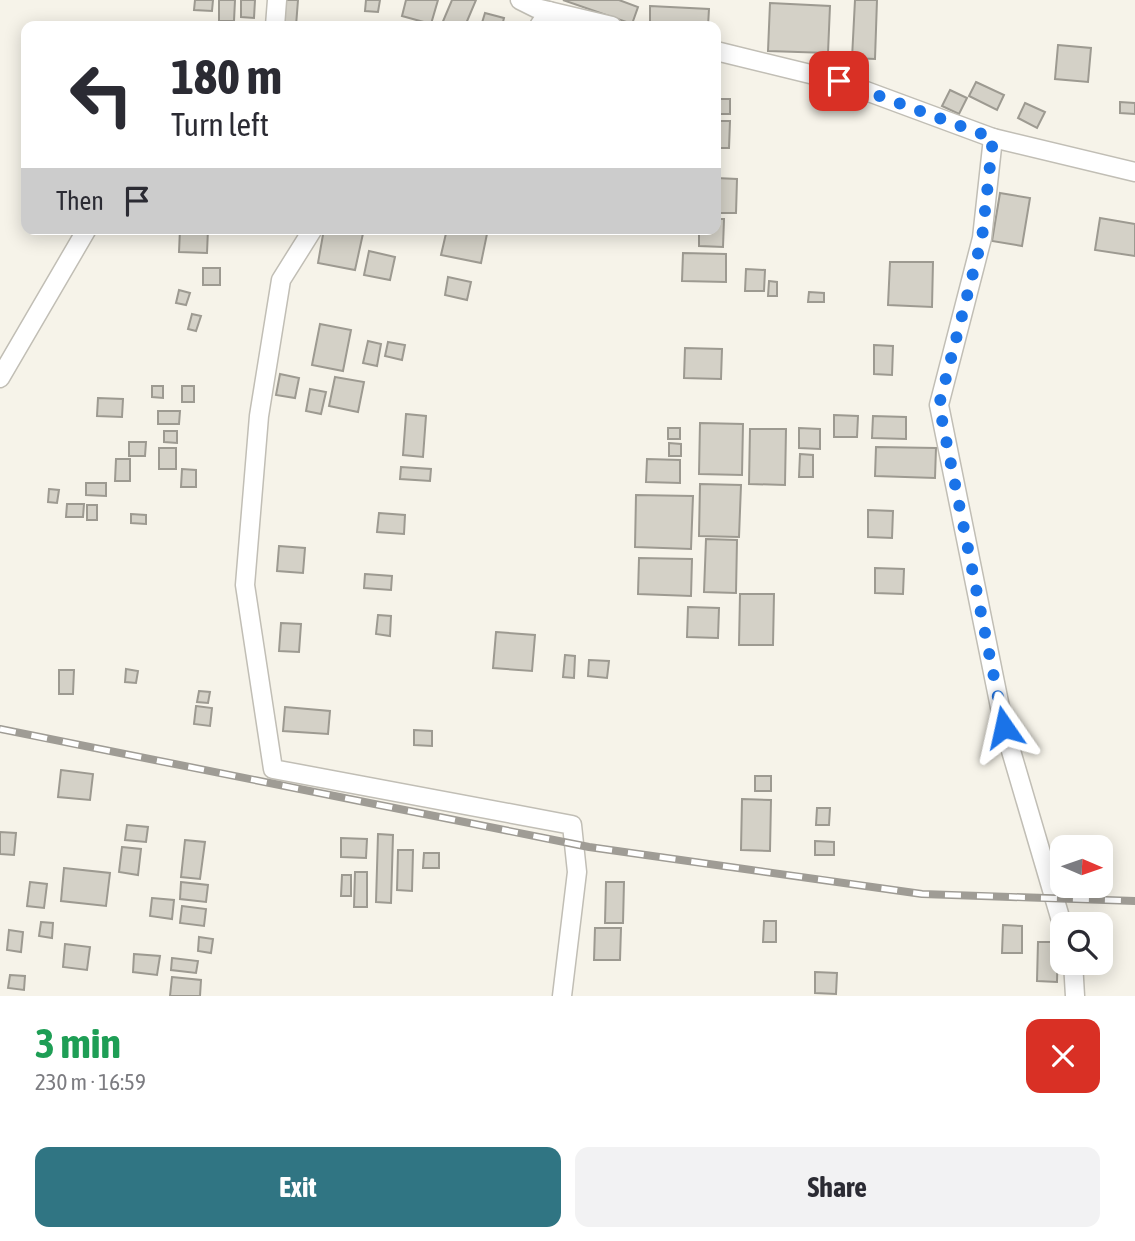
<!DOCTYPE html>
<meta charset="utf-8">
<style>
:root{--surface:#fff;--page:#f2f2f3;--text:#2b2b33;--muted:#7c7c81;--accent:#307583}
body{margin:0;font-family:"Asap Condensed",sans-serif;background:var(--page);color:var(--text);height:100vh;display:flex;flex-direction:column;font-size:26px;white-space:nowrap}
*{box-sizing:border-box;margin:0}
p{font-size:23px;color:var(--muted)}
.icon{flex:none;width:38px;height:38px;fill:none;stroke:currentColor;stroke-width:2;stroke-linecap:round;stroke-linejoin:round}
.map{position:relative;height:996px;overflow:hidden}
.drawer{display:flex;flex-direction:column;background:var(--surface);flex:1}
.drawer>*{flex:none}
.top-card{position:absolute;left:21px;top:21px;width:700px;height:214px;border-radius:14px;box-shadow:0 4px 18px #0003;background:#fff;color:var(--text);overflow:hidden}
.needle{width:46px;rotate:92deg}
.controls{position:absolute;left:1050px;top:835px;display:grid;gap:14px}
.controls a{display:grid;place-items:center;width:63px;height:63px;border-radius:14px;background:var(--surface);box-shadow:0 4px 18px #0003;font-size:35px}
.pin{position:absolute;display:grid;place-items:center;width:60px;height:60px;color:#fff;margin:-30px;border-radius:14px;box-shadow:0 4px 10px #0006}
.me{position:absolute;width:77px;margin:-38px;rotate:349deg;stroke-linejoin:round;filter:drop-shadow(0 0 5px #0008)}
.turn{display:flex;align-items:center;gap:24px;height:147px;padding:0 35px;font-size:32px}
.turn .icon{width:91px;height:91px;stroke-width:2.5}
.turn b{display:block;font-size:49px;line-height:60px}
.then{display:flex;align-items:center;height:66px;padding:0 35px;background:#0003;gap:14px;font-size:26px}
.round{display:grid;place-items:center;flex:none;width:74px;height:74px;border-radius:14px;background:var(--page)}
.headline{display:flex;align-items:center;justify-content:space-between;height:119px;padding:0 35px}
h1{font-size:42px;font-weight:700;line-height:52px;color:#1e9e55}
.primary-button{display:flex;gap:14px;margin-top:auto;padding:14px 35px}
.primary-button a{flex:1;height:80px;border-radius:14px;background:var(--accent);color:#fff;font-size:28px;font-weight:700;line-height:80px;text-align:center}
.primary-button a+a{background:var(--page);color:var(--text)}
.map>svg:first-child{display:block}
</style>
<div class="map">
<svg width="1135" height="996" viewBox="0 0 1135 996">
<rect width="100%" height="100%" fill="#f6f3e9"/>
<g fill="#d4d1c7" stroke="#9d9a91" stroke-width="2">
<polygon points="195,0 213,0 212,11 194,10"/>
<polygon points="219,0 235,0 234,21 219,21"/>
<polygon points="241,0 255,0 254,18 241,17"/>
<polygon points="280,0 298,0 296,26 279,26"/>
<polygon points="366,0 380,0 378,12 365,11"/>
<polygon points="406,0 438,0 431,24 402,16"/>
<polygon points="452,0 476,0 465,26 441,26"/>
<polygon points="563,0 619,0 638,7 632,24"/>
<polygon points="855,0 877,0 875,59 852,58"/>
<polygon points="770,3 830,6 828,53 768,51"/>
<polygon points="650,6 709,9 708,26 650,26"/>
<polygon points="485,13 504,18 502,26 481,26"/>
<polygon points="1058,45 1091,48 1088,82 1055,79"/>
<polygon points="976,82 1004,95 997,110 969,96"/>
<polygon points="950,90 967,98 959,114 942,106"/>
<rect x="716" y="99" width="14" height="15"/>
<polygon points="1120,102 1135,103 1135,114 1120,113"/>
<polygon points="1025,103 1045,112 1037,128 1018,118"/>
<polygon points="716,121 730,121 729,148 716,148"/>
<polygon points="716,178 737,179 736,213 716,213"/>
<polygon points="1000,193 1030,198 1022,246 992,241"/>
<polygon points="1100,218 1135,224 1135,256 1095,250"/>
<polygon points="716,219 724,219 723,247 699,246 699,229 716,229"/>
<polygon points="180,229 208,229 207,253 179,252"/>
<polygon points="324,229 364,229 355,270 318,263"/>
<polygon points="447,229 488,229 481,263 441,255"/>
<polygon points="369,251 395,257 390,280 364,275"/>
<polygon points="683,253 726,254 726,282 682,281"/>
<polygon points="890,262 933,262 932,307 888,305"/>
<rect x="203" y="268" width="17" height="17"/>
<polygon points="746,269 765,270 764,291 745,291"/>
<polygon points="448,277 471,282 467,300 445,295"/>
<polygon points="769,281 777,282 777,296 768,296"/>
<polygon points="179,290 190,293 186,305 176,303"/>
<polygon points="809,292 824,293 824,302 808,302"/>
<polygon points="192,314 201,316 196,331 188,329"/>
<polygon points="320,324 351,330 343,371 312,365"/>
<polygon points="368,341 381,344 377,366 363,363"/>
<polygon points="388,342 405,345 402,360 385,356"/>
<polygon points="874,345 893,346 892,375 874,374"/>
<polygon points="685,348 722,349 721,379 684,378"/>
<polygon points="280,374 299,378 295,398 276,395"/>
<polygon points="335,377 364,382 358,412 329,406"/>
<polygon points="152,386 163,386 163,398 152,397"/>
<rect x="182" y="386" width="12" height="16"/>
<polygon points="310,389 326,392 321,414 306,411"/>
<polygon points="98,398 123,399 122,417 97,416"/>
<polygon points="158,411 180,411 179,424 158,424"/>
<polygon points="406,414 426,416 423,457 403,455"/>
<polygon points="834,415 858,416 857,437 834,437"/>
<polygon points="873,416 906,417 906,439 872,438"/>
<polygon points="700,423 743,424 742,475 699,474"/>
<rect x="668" y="428" width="12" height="11"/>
<polygon points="799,428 820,429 820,449 799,448"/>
<polygon points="750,429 786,429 785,485 749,484"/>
<polygon points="164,431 177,431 177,443 164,442"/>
<polygon points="129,442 146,442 145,456 129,456"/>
<polygon points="669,443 681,444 681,456 669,456"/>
<polygon points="876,447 936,448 935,478 875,476"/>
<rect x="159" y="448" width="17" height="21"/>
<polygon points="800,454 813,455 813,477 799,477"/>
<polygon points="116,459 130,459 130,481 115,481"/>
<polygon points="647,459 680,460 680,483 646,482"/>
<polygon points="401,467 431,469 430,481 400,479"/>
<polygon points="182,469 196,470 196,487 181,487"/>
<polygon points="86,483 106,483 106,496 86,495"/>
<polygon points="700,484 741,485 739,537 699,536"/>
<polygon points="49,489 59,490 57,503 48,502"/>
<polygon points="636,495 693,496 691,549 635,547"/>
<polygon points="67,504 84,504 83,517 66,517"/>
<rect x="87" y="505" width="10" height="15"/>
<polygon points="868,510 893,511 892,538 868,537"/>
<polygon points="379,513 405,515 404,534 377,532"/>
<polygon points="131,514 146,515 146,524 131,523"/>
<polygon points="706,539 737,540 736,593 704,592"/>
<polygon points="279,546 305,548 303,573 277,571"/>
<polygon points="639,558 692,559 691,596 638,594"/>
<polygon points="875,568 904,569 903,594 875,593"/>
<polygon points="365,574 392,576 391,590 364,588"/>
<polygon points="740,594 774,594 773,645 739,645"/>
<polygon points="688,607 719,608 718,638 687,637"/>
<polygon points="378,615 391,616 390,636 376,634"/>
<polygon points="281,623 301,624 299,652 279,651"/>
<polygon points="496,632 535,635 532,671 493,668"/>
<polygon points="565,655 575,656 574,678 563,677"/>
<polygon points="589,660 609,661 607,678 588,676"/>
<polygon points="126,669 138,671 136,683 125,682"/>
<polygon points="59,670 74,670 73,694 59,694"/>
<polygon points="199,691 210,692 208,703 197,702"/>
<polygon points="196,706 212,708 210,726 194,724"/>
<polygon points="285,707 330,711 328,734 283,731"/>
<polygon points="414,730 432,731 432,746 414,745"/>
<polygon points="61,770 93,774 90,800 58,797"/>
<rect x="755" y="776" width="16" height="15"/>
<polygon points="742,799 771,800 770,851 741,850"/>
<polygon points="817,808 830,808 829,825 816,825"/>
<polygon points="127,825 148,827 146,842 125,840"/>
<polygon points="0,832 16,833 14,855 0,854"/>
<polygon points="378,834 393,835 391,903 376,902"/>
<polygon points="341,838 367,839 366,858 341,857"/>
<polygon points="185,840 205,842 200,879 181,877"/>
<polygon points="815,841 834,842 834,855 815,855"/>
<polygon points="122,847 141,849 138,875 119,872"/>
<polygon points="398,850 413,850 412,891 397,890"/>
<polygon points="424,853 439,853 439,868 423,868"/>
<polygon points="64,868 110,873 106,906 61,901"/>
<polygon points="355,872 367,872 367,907 354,907"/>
<polygon points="342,875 351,875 351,896 341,896"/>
<polygon points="30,882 47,884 44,908 27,906"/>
<polygon points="181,882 208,885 206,902 180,899"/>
<polygon points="606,882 624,882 623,923 605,923"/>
<polygon points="152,898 174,900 172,919 150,916"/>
<polygon points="182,906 206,909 204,926 180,923"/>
<polygon points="764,921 776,921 776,942 763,942"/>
<polygon points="41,922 53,923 52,938 39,936"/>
<polygon points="1003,925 1022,926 1022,953 1002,953"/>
<polygon points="595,928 621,928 620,960 594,960"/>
<polygon points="9,930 23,932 21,952 7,950"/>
<polygon points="199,937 213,939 211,953 198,951"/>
<polygon points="1038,942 1058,942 1057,982 1037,981"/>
<polygon points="65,944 90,947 87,970 63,967"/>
<polygon points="134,954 160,956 157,975 133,972"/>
<polygon points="172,958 198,961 196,973 171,970"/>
<polygon points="815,972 837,973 836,994 815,993"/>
<polygon points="10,975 25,976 24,990 8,988"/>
<polygon points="172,977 201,980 200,996 170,996"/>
</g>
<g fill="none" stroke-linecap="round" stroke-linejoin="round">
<defs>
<g id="street">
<polyline points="520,0 536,8 612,26"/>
<polyline points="275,26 277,0"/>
<polyline points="539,26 549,11"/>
<polyline points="716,51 839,81 993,138 1135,172"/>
<polyline points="993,138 982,238 939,405 1004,727 1062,924"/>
<polyline points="313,229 281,280 259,416 245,585 273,769 572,825 577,872 562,996"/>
<polyline points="0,378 87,229"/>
<polyline points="1073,962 1075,996"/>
</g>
</defs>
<use href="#street" stroke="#c1beb5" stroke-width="21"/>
<use href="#street" stroke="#fff" stroke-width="18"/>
<defs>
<polyline id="rail" points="0,729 589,847 922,894 1135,901"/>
</defs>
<use href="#rail" stroke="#9f9c95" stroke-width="8"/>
<use href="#rail" stroke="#fff" stroke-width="5" stroke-dasharray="16" stroke-linecap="butt"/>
</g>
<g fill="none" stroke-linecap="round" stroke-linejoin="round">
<polyline stroke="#1a73e8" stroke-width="12" stroke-dasharray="0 21.6" points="839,81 993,138 982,238 939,405 1004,727"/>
</g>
</svg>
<div class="controls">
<a><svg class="needle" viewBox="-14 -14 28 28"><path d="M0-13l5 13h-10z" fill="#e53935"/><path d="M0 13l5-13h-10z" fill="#7c7c81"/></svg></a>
<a><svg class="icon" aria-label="search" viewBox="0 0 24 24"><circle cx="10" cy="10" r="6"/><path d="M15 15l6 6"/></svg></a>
</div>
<div class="pin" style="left:839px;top:81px;background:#d93025"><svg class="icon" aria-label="arrive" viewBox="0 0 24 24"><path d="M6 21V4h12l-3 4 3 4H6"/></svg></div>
<svg class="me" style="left:1004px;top:727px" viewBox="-20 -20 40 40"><path d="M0-17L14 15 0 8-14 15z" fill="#1a73e8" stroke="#fff" stroke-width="4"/></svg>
<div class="top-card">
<div class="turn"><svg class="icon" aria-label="left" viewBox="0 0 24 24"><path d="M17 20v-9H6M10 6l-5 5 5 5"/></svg><div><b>180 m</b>Turn left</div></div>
<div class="then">Then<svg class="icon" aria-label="arrive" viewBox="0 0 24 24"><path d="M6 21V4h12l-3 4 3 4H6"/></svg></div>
</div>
</div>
<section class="drawer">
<div class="headline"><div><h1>3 min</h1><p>230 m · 16:59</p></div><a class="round" style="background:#d93025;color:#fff"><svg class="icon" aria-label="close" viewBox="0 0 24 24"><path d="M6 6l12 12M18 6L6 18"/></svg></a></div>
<div class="primary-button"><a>Exit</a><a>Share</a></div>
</section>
